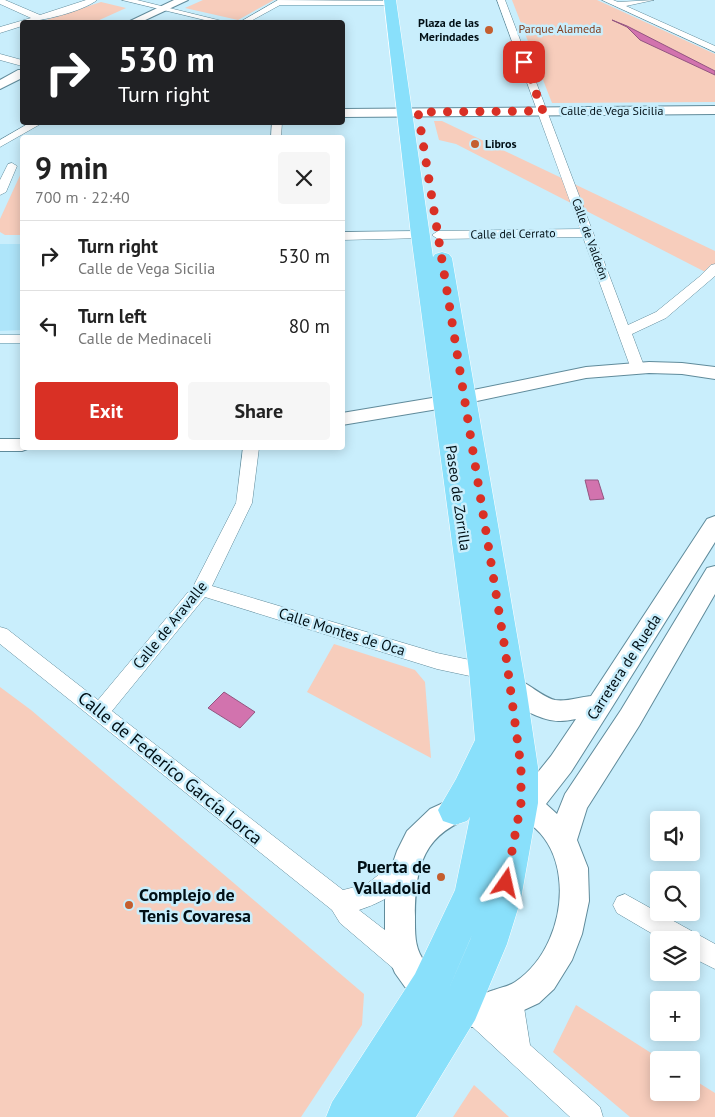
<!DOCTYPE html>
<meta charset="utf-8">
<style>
:root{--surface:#fff;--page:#f6f6f6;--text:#222;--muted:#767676;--line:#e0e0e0;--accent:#d93025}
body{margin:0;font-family:"PT Sans",sans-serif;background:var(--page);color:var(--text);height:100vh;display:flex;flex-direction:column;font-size:19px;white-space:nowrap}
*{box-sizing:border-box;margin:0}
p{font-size:16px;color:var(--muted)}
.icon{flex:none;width:28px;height:28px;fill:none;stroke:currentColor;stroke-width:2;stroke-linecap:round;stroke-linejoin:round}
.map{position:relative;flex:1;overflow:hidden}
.panel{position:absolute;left:20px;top:135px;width:325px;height:315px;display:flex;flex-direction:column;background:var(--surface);border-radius:5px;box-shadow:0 2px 12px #0003}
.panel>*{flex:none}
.guide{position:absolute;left:20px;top:20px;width:325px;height:105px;border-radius:5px;box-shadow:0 2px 12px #0003;background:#202124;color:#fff;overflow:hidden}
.controls{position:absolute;left:650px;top:811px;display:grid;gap:10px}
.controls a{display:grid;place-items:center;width:50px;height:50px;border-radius:5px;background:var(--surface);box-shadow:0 2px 12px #0003;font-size:25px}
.pin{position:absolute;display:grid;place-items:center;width:42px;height:42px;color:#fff;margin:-21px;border-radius:10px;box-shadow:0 2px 8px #0006}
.me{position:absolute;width:55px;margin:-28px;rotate:11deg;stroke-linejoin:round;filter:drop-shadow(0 0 4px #0008)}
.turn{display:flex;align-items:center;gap:18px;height:105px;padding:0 15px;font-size:22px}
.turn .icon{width:65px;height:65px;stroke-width:2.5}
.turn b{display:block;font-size:35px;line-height:42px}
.round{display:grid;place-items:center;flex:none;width:52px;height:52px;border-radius:5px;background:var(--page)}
.summary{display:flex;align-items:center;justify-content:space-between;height:85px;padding:0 15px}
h1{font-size:30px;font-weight:700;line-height:38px}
.cta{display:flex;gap:10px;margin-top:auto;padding:10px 15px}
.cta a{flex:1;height:58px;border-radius:5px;background:var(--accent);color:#fff;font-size:20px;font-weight:700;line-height:58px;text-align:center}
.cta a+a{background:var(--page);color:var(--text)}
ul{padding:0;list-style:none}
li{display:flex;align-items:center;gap:15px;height:70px;padding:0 15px;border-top:1px solid var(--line)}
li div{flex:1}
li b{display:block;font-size:19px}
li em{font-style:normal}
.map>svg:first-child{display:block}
</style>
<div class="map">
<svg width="715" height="1117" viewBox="0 0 715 1117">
<rect width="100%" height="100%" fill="#c9eefc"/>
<polygon fill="#aee5fa" points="0,244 22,244 22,330 0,331"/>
<g fill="#f7cdbc">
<polygon points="203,0 274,0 238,20 185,8"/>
<polygon points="512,0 597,0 715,54 715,102 552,103"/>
<polygon points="101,2 126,8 95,22 40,22"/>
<polygon points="434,121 442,121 715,251 715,277 456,144 439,140"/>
<polygon points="22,171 22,235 5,235 0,232 0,219"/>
<polygon points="334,644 415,670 425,682 431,758 307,692"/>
<polygon points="0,687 31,710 364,994 362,1025 301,1117 0,1117"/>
<polygon points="576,1005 662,1060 659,1060 659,1092 691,1092 691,1078 715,1093 715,1117 630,1117 553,1052"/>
<polygon points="474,1085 509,1117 453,1117"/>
</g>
<g fill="#d273ae" stroke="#935580">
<polygon points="612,20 627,26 715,71 715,75 640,40 627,27"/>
<polygon points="585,480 598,480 604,499 590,500"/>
<polygon points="224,692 255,712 240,728 208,708"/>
</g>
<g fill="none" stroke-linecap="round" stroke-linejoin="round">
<defs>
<g id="minor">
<path d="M0,0H5L40,15L86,0H97C84,11 40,22 22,22V26L0,33V27L31,18L0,4Z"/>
<polygon points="122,0 137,0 226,22 213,22"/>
<polygon points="278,0 390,1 394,3 390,5 280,5 249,22 240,22"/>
<polygon points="497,0 505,0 628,325 656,312 699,277 711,265 715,264 715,276 666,318 632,334 644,366 642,369 632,369 630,366 583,237 438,239 432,235 438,231 580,229"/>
<polygon points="602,0 613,0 618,2 654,0 626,6 715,46 715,52"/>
<polygon points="0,54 22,60 22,66 0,60"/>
<polygon points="31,122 44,122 0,147 0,140"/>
<polygon points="272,122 282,122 281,138 271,138"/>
<polygon points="12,163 17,166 6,192 0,195 0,180 8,164"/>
<polygon points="420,231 426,235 424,238 342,240 342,232"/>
<rect x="0" y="335" width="22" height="8"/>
<path d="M243,448H259L252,503L212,586L437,653L484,663L491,666L494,671L491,676L484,679L437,669L205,597L112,711L343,890L367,884L396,861L404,857L412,861L415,868C406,890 381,903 359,910L412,951L415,960L412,969L403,972L394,969L340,923L332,910L0,644V627L7,629L98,700L194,585L236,503Z"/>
<polygon points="625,894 715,944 715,969 691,957 691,940 663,940 617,913 613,905 617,897"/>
<polygon points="511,989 520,992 523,1001 530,1045 600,1107 603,1117 570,1117 465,1020 461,1011 465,1002 474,998 483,1002 501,1018 499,1001 502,992"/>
</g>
<g id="tertiary">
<polygon points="174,0 188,0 141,22 128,22"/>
<polygon points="18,70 22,70 22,78 0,89 0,80"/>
<polygon points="715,106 715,114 342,117 342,109"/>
<polygon points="649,362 682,363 715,367 715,379 682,374 649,373 586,378 444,408 342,425 342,413 444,396 586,367"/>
<polygon points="0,439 22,439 22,448 30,448 22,451 0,451"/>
<path d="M715,516V542L609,712L571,772L546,804L557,814L565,794L621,710L707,568L715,566V594L639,726L587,808L577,840L588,868L589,901L582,934L572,960L554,989L539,1003L509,1017L483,1026L472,1027L445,1016L427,1005L405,987L395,973L387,954L385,939V900L389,874L397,851L407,831L430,809L454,798L490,787L509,788L522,792L551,756L576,719C570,720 565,721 560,721C542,722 506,703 498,687L502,680C522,673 536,695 555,700C566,702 580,697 591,696L707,519ZM490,811C580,815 577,941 515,982C509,986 502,987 494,990C487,992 480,996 472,995C456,992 437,975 426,963C414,950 415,933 415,916C415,855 429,828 490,811Z"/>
</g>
<path id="primary" d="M384,0H396L433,257L435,254L442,252L449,254L452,258L526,687L538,767V803L521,899L507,944L475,1020L416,1117H326L332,1102L415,974L455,890L470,817L467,821L455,825L443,821L438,810L456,779L475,740L469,671L411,235ZM472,935L470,940L447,993Z"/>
</defs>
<use href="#minor" stroke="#608b9b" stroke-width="1"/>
<use href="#tertiary" stroke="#608b9b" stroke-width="2"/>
<use href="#primary" stroke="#fff" stroke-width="1"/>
<use href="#minor" fill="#fff" fill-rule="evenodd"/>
<use href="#tertiary" fill="#fff" fill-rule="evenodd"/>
<use href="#primary" fill="#89e0fb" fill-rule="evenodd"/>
</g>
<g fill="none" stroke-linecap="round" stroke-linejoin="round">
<polyline stroke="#d93025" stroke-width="9" stroke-dasharray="0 16.2" points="506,883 521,803 521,767 505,649 418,112 543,111 524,62"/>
</g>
<g fill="#c45e2f" stroke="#c9eefc" stroke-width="2">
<circle cx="489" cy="30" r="5"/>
<circle cx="475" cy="144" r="5"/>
<circle cx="441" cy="877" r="5"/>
<circle cx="129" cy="905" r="5"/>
</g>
<g text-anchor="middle" stroke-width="5" stroke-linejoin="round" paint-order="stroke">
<g font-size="12" font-weight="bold" fill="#010f15" stroke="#c9eefc" text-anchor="end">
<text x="479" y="27">Plaza de las<tspan x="479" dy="14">Merindades</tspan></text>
<text x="485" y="148" text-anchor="start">Libros</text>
</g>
<g font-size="12" fill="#813f21" stroke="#c9eefc">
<text x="560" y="33">Parque Alameda</text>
</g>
<g font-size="12" fill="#010f15" stroke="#c9eefc">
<text x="612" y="115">Calle de Vega Sicilia</text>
<text transform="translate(513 234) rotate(-1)" y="4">Calle del Cerrato</text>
<text transform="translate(590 239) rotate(70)" y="4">Calle de Valdeón</text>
</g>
<g font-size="15" fill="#010f15" stroke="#c9eefc">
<text transform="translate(458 498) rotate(82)" y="5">Paseo de Zorrilla</text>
<text transform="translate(170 625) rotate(-51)" y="5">Calle de Aravalle</text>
<text transform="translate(342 632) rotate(17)" y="5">Calle Montes de Oca</text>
<text transform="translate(624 667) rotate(-57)" y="5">Carretera de Rueda</text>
</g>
<g font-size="18" fill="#010f15" stroke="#c9eefc">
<text transform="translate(170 768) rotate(39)" y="6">Calle de Federico García Lorca</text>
</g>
<g font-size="18" font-weight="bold" fill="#010f15" stroke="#c9eefc" text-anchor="end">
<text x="431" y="873">Puerta de<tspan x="431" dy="21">Valladolid</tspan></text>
<text x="139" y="901" text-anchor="start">Complejo de<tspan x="139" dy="21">Tenis Covaresa</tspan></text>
</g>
</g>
</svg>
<div class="controls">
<a><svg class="icon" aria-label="sound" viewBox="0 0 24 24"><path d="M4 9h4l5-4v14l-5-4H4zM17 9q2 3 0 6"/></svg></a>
<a><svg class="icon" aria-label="search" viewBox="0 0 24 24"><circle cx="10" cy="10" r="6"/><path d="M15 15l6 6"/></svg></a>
<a><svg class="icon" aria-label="layers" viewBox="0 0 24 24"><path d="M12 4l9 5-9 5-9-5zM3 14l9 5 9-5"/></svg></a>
<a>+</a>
<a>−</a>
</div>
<div class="pin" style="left:524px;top:62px;background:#d93025"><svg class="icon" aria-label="arrive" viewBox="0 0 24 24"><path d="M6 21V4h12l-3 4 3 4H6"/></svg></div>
<svg class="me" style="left:506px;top:883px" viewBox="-20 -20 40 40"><path d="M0-17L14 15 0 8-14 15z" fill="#d93025" stroke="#fff" stroke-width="4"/></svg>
<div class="guide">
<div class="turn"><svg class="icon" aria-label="right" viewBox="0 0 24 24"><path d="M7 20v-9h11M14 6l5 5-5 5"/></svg><div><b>530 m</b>Turn right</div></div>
</div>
<section class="panel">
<div class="summary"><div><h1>9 min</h1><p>700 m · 22:40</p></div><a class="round"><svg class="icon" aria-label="close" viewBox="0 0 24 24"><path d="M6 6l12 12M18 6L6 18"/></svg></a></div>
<ul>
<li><svg class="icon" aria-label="right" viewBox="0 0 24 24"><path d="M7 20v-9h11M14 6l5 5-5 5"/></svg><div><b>Turn right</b><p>Calle de Vega Sicilia</p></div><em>530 m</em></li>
<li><svg class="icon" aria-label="left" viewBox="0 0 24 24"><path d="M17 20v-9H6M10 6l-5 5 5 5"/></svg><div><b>Turn left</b><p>Calle de Medinaceli</p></div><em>80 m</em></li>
</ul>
<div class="cta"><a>Exit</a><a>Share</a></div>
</section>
</div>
